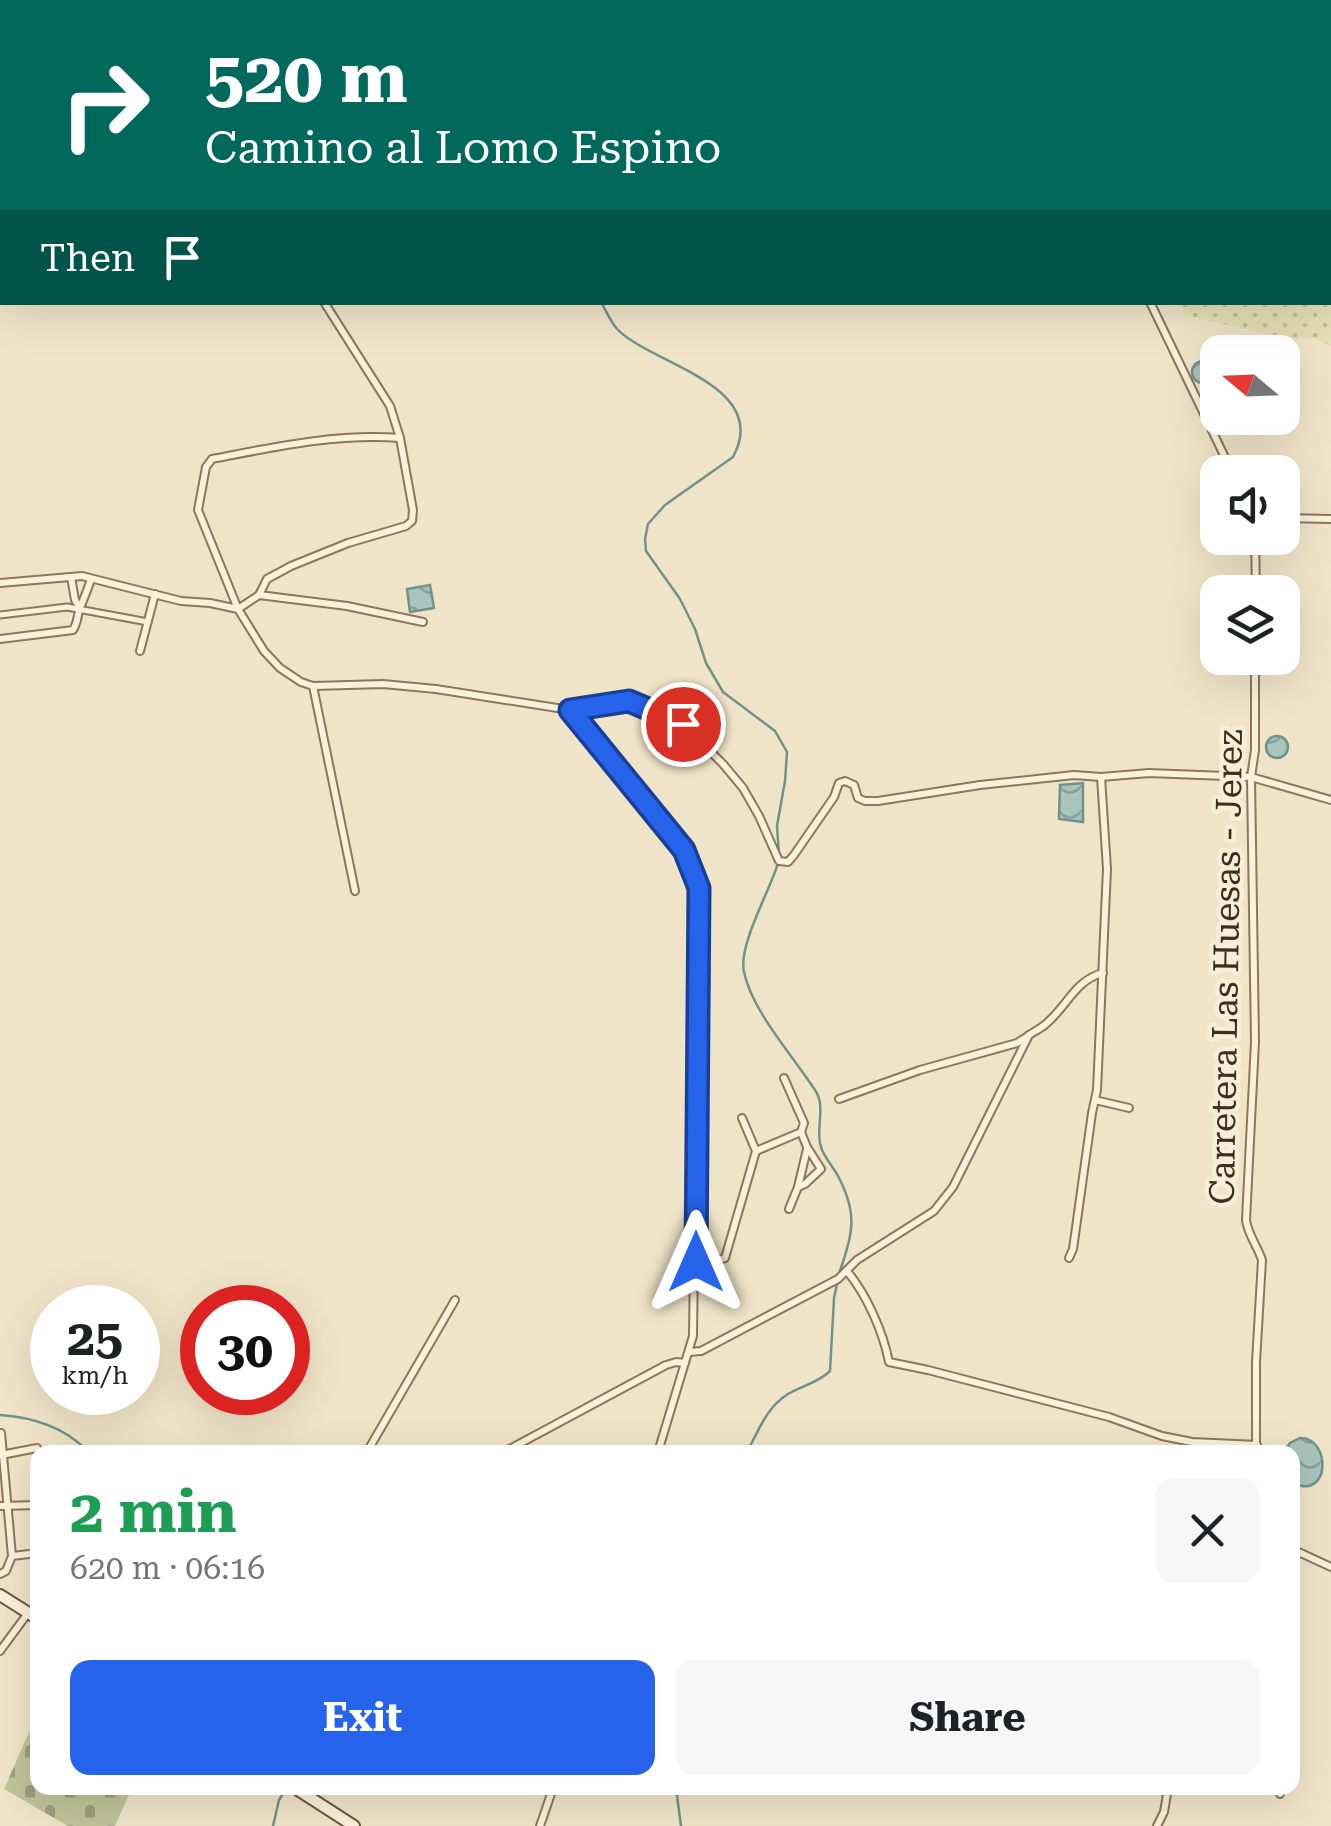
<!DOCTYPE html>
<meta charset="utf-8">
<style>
:root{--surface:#fff;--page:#f6f6f6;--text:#202124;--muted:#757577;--accent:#2563eb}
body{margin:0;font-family:"Roboto Serif",serif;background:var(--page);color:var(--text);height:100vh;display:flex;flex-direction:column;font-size:38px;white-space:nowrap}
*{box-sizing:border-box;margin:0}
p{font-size:32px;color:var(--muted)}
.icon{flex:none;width:55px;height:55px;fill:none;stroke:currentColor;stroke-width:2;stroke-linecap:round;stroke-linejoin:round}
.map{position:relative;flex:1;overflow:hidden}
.sheet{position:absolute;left:30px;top:1445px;width:1270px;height:350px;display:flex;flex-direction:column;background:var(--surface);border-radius:20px;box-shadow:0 10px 40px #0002}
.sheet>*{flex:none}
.hud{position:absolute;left:0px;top:0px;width:1332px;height:305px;box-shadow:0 10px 40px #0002;background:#00695c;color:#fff;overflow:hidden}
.needle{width:65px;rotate:289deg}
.buttons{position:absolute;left:1200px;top:335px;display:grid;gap:20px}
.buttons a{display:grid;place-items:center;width:100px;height:100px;border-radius:20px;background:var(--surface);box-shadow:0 10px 40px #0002;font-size:50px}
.speed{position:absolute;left:30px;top:1285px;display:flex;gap:20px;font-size:50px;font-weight:700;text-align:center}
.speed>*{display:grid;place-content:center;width:130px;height:130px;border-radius:50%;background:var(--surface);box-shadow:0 10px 40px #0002;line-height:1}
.speed small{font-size:25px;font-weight:400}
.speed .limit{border:15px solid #d22;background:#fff;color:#111}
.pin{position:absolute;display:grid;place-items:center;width:85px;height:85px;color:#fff;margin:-42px;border:5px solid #fff;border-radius:50%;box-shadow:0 2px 10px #0007}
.me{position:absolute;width:110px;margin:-55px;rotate:0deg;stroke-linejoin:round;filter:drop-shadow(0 0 8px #0008)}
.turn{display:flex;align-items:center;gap:35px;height:210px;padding:0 40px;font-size:45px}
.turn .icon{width:130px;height:130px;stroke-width:2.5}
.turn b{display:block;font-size:70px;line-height:85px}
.then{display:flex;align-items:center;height:95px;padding:0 40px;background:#0003;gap:20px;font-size:38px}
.round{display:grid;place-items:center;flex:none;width:105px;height:105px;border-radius:20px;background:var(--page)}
.overview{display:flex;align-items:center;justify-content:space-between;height:170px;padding:0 40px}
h1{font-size:60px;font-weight:700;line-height:75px;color:#1e9e55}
.button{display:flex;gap:20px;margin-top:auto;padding:20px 40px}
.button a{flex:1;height:115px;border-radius:20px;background:var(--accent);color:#fff;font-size:40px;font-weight:700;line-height:115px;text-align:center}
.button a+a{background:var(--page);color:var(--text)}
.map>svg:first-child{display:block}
</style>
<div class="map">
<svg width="1331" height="1826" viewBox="0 0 1331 1826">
<defs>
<pattern id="farmland-dots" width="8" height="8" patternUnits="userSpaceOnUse" patternTransform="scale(2.5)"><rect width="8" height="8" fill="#e6deb5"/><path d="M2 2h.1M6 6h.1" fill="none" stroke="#c6bf9b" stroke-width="1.8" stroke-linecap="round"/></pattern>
<pattern id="cemetery-stones" width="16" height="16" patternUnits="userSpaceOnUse" patternTransform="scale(2.5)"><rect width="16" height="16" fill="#bfc49a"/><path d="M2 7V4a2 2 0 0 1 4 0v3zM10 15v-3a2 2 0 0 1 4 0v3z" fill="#9ca07d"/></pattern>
<pattern id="water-waves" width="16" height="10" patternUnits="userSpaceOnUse" patternTransform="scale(2.5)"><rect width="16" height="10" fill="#a9c4bc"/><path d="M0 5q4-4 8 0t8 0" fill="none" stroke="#8ba098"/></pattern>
</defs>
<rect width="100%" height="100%" fill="#f0e4c8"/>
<polygon fill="url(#farmland-dots)" points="1331,131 1331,346 1315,339 1290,339 1184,315 1181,303 1330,302"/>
<polygon fill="url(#cemetery-stones)" points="37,1714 38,1788 132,1788 115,1826 68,1826 4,1789"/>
<g fill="url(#water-waves)" stroke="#6f938a" stroke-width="2.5">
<circle cx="1203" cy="372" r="11"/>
<polygon points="430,585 434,608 410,612 407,589"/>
<circle cx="1277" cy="747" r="11"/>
<polygon points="1083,783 1083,822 1059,819 1060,785"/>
<path d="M1300,1438C1331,1437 1331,1501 1293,1483L1292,1452H1284L1290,1443Z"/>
</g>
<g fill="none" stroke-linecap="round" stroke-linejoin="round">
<g stroke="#6f938a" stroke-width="2.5">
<polyline points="411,0 413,2"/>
<path d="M601,302C606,311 611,322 617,329C652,365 772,385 733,457L665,505L648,524L645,539L646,551L680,599L695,629L706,663L723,692L775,731L787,752L785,781L777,826L779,855"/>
<path d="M778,863C770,891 738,945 744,972C752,1011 793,1056 815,1090C827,1107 814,1131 822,1150C826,1159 833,1167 838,1176C858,1214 853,1232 840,1271"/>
<path d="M0,1415C31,1417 66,1427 88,1452"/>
<path d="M747,1452C759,1430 766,1408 788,1394C803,1385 818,1383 830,1371L834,1298L837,1284"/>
<polyline points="676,1788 681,1826"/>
<polyline points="273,1826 279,1800 286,1789"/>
</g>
<defs>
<polyline id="pedestrian" points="0,615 67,607 148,622"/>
<g id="minor">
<polyline points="1084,0 1084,2"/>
<polyline points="113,2 113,0"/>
<polyline points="501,2 503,0"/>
<polyline points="1128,2 1129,0"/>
<polyline points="0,285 2,282"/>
<polyline points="1150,302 1232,472"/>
<path d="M400,438C338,433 274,447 212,459L206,467L198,510L238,609L264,651L280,668L301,682L313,686L383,684L436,689L570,710L629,701L658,712L683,724L723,764L743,788L759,816L779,861L788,862L794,855L834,797L839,783L845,781L854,785L858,798L865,801H878L980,785L1074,775L1101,777L1149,773L1251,777L1331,800"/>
<polyline points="1282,518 1331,519"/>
<polyline points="1255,538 1256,592"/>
<polyline points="71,577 75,600 80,608"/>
<polyline points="0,583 82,576 181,601 210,603 238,609 259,595 267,579 291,566 348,543 406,526 412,521 413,510 400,438 390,406 324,302"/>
<polyline points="259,595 347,606 423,622"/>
<path d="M0,639L73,630C78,622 77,616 80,608C84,598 88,589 91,579"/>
<polyline points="140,651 155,594"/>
<path d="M1255,658V750L1251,777L1255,1042L1246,1220C1248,1235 1257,1245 1262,1260L1256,1362V1452"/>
<polyline points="313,686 355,891"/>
<polyline points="570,710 684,850 699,888 693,1336 658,1452"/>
<polyline points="839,1099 920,1070 1017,1043 1028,1036"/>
<polyline points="1095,1100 1129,1108"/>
<polyline points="756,1151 801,1132 804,1123 784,1078"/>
<polyline points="798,1187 805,1184 821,1169 807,1147 801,1132"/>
<polyline points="789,1209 798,1187 807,1149"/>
<polyline points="1069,1258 1073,1249 1092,1113 1097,1090 1107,869 1101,777"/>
<polyline points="696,1262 711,1262 725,1258 756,1151 742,1118"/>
<path d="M847,1271C867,1295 883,1332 889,1362L928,1370L1109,1417L1162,1436L1192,1442L1257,1445"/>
<path d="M689,1352L701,1351L838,1279L857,1260L934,1211L953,1187L1029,1035C1035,1031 1044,1027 1049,1021C1067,1005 1077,979 1103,973"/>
<polyline points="367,1452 455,1300"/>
<polyline points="504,1452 666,1365 676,1362 685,1363"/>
<polyline points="1,1455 37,1448"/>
<polyline points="0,1506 38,1505"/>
<polyline points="1292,1549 1331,1567"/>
<polyline points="12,1556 38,1553"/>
<polyline points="0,1574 6,1571 12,1556 1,1433"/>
<polyline points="0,1651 28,1613"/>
<polyline points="1280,1794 1282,1788"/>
<polyline points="540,1826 553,1788"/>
<polyline points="1157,1826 1164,1812 1168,1788"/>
</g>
<g id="secondary">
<polyline points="0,1595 38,1619"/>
<polyline points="295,1788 354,1826"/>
</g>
</defs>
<use href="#pedestrian" stroke="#8d765c" stroke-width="9"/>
<use href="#minor" stroke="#8d765c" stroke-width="10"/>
<use href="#secondary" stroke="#6f573f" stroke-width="14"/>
<use href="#pedestrian" stroke="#faf1dc" stroke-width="5"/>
<use href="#minor" stroke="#faf1dc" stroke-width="6"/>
<use href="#secondary" stroke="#faf1dc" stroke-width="10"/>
</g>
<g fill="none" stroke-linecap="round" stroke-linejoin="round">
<defs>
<polyline id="route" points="683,724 629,701 570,710 684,850 699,888 696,1262"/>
</defs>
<use href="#route" stroke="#184099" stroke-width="25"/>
<use href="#route" stroke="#2563eb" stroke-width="18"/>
</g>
<g text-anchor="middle" stroke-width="9" stroke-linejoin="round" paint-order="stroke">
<g font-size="35" fill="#3d2e20" stroke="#f7eed8">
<text transform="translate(1226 967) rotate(-89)" y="12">Carretera Las Huesas - Jerez</text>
</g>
</g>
</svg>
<div class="buttons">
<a><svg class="needle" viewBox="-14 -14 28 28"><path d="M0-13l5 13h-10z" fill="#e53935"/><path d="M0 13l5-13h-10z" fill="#757577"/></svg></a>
<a><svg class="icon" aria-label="sound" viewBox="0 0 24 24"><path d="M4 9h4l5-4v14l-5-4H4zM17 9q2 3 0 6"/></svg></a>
<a><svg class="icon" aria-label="layers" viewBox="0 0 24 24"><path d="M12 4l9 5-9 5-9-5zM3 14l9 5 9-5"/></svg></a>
</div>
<div class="speed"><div>25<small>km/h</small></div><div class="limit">30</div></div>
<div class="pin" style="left:683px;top:724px;background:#d93025"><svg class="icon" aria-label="arrive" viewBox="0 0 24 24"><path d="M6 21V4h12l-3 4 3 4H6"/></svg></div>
<svg class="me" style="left:696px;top:1262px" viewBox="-20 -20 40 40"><path d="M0-17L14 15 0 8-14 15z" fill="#2563eb" stroke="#fff" stroke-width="4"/></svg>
<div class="hud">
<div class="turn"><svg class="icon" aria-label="right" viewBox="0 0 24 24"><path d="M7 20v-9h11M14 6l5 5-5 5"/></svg><div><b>520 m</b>Camino al Lomo Espino</div></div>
<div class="then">Then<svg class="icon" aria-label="arrive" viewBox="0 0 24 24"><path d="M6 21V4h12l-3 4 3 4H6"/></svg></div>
</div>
<section class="sheet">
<div class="overview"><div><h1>2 min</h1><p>620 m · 06:16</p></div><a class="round"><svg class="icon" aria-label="close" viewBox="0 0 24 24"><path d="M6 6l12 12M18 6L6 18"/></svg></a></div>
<div class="button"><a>Exit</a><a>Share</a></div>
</section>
</div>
